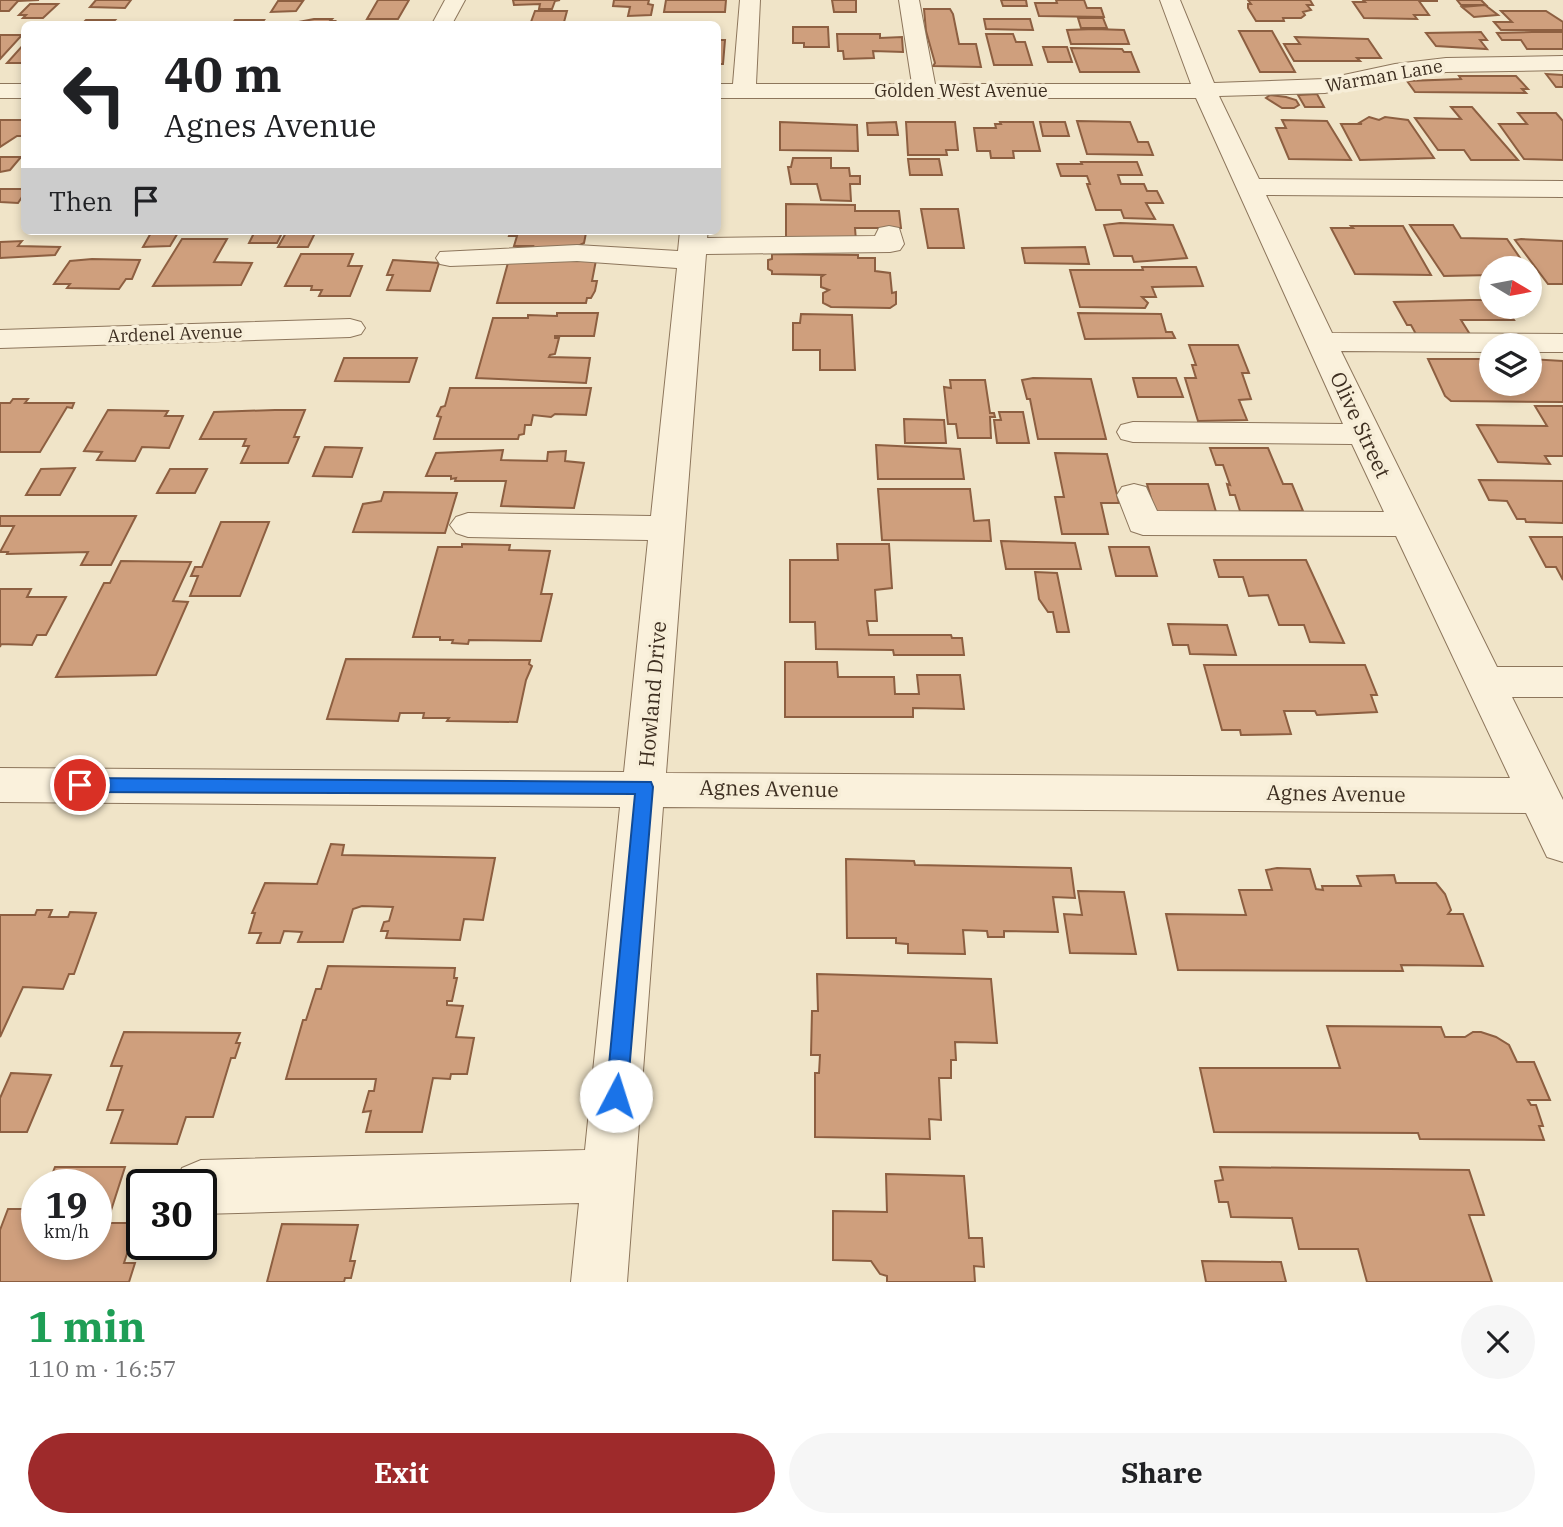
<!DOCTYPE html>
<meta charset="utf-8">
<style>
:root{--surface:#fff;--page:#f6f6f6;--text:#202124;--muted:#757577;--accent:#9e2a2b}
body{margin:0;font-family:"IBM Plex Serif",serif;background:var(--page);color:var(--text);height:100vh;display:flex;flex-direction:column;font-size:26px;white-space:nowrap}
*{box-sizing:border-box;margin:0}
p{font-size:23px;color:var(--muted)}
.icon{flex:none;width:38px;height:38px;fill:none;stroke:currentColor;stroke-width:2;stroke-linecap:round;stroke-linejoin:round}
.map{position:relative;height:1282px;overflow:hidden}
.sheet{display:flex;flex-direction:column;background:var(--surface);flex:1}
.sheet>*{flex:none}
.hud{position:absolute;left:21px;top:21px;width:700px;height:214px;border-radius:10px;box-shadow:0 4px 10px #0003;background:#fff;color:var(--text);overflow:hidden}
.needle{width:46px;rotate:100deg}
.tools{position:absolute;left:1479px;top:256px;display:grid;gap:14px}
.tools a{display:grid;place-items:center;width:63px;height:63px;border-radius:50%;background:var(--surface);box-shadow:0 4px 10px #0003;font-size:35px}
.speed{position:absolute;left:21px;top:1169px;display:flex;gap:14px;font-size:35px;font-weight:700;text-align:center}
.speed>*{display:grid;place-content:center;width:91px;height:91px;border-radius:50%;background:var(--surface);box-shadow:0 4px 10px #0003;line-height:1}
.speed small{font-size:18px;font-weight:400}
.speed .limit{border:4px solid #111;border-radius:10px;background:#fff;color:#111}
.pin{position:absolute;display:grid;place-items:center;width:60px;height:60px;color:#fff;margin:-30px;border:4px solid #fff;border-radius:50%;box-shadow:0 2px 7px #0007}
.me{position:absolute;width:77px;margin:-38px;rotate:5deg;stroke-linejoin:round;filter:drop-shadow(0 0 5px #0008)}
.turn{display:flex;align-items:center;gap:24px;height:147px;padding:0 28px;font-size:32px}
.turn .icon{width:91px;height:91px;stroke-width:2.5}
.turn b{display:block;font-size:49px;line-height:60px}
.then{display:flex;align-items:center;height:66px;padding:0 28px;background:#0003;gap:14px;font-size:26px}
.round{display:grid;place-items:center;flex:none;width:74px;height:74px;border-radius:37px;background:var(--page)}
.headline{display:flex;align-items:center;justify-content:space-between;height:119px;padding:0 28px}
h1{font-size:42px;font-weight:800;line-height:52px;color:#1e9e55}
.cta{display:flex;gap:14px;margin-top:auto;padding:14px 28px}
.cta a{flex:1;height:80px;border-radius:42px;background:var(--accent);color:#fff;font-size:28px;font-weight:800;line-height:80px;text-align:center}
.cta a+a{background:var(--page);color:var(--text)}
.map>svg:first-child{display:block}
</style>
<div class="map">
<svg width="1563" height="1282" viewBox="0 0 1563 1282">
<rect width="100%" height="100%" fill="#f0e4c8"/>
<g fill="#cf9f7d" stroke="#8d5f41" stroke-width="2">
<polygon points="0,0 39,0 18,1 9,11 0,11"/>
<polygon points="96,0 131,0 125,8 90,7"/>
<polygon points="378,0 409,0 398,19 367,19"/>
<polygon points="513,0 512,0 560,0 555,1 552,9 539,9 540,4 514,5"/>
<polygon points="614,0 649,0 648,4 653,5 651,15 628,16 630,7 613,6"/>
<polygon points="666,0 726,0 725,12 664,12"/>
<polygon points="832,0 856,0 856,12 834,12"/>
<polygon points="1001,0 1026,0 1027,6 1003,6"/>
<polygon points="1056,0 1084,0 1087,8 1101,8 1104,17 1039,16 1035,3 1057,3"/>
<polygon points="1310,0 1313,5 1307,5 1311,10 1303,12 1305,15 1301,18 1283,18 1284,21 1256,21 1248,8 1248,4 1251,4 1248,0"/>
<polygon points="1363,0 1437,0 1437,1 1419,1 1429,15 1414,15 1417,19 1364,18 1353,2 1365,2"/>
<polygon points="1457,0 1481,0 1486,5 1461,5"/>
<polygon points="278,1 303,1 296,11 271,12"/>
<polygon points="30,4 58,4 43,18 23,18 26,15 19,15"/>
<polygon points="1485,5 1498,15 1474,17 1462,7"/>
<polygon points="924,9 950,9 953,14 959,44 976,44 981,67 933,66 935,63 926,31"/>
<polygon points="535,11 567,11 564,22 531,22"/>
<polygon points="1501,11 1546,11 1563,22 1563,30 1501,30 1494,22 1512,22"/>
<polygon points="1078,18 1103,18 1107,28 1081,28"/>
<polygon points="314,19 332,19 330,21 335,21 333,24 298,24 299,22"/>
<polygon points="984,19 1030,19 1033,30 986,29"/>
<polygon points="86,20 115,20 111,24 82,24"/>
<polygon points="235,20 264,20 261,24 232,24"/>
<polygon points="793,27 828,27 829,47 804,47 804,43 793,43"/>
<polygon points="1095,29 1124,30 1129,44 1071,44 1067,30"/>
<polygon points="1239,31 1272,31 1295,72 1260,72"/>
<polygon points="1481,32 1487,40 1480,40 1487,49 1436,46 1426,33"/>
<polygon points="1532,32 1563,32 1563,49 1527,49 1521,40 1502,40 1497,33"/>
<polygon points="837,34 880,34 880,38 902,37 903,52 873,51 874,58 844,59 843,51 838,51"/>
<polygon points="986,34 1013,34 1016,42 1025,42 1032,65 994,65"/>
<polygon points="0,35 22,35 0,59"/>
<polygon points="1295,37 1368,39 1381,58 1357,58 1360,61 1294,61 1284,44 1300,44"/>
<polygon points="718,40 725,40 723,64 718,64"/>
<polygon points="24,44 24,63 7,63"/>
<polygon points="1043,47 1067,47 1072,62 1048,62"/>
<polygon points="1071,48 1122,49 1124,52 1131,52 1139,72 1080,72"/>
<polygon points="1546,74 1563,75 1563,87 1556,87"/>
<polygon points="1459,76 1516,76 1528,89 1522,89 1526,93 1415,92 1407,81 1461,79"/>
<polygon points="1317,94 1324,107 1305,107 1298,95"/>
<polygon points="1270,95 1286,97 1296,100 1299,105 1294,108 1282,108 1266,98"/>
<polygon points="1451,107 1472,107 1518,160 1471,160 1464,150 1438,150 1415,118 1461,119"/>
<polygon points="1518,113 1556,113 1563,121 1563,160 1524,159 1499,124 1527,124"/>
<polygon points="1369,117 1379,120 1385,117 1408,120 1434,158 1360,160 1341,124 1362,124 1359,123"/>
<polygon points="0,120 24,120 24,136 17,136 0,147"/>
<polygon points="1282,120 1327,121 1351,160 1289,159 1276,128 1286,128"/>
<polygon points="1077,121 1130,122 1138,142 1148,142 1153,155 1087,154"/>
<polygon points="780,122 857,125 858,151 780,150"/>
<polygon points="896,122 898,135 868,135 867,123"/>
<polygon points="906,122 955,122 958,150 946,150 947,155 908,155"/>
<polygon points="1000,122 1033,122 1040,151 1013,151 1014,158 991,158 990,151 977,151 974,128 996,128 995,124 1001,124"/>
<polygon points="1040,122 1065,122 1069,136 1043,136"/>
<polygon points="0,157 21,157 10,170 0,172"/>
<polygon points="793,158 831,158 831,168 849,168 850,176 860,176 860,184 850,184 851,201 821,200 817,184 791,184 788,167 791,167"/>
<polygon points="908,159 939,159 942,175 910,175"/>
<polygon points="1081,162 1137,162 1142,175 1118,175 1121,184 1144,184 1147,191 1157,191 1163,203 1146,203 1155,219 1124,218 1121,210 1096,210 1087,184 1090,184 1087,176 1061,176 1057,164 1082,164"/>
<polygon points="0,189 24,189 24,194 18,203 0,202"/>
<polygon points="786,204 855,205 855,211 899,211 901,228 855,228 856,241 786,241"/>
<polygon points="921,209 958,209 964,248 928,248"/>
<polygon points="1120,223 1173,225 1187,258 1134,262 1132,256 1114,256 1104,225"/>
<polygon points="1410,225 1453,225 1461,238 1507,239 1527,268 1491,268 1491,275 1444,276"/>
<polygon points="1351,226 1403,226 1431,275 1355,274 1331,228 1353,228"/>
<polygon points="152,231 179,231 170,246 143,247"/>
<polygon points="255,231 283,231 277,243 249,243"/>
<polygon points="287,231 316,231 308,247 278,247"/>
<polygon points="511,231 580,231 586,233 584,243 576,247 532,248 533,246 514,246 517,236 509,236"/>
<polygon points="182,239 227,239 214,262 252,263 241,285 153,286"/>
<polygon points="1521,239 1563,241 1563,284 1548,284 1515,240"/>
<polygon points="22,241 18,246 60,247 55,255 0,258 0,242"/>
<polygon points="1085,247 1089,264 1025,263 1022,248"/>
<polygon points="301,254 353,254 348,266 362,266 350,296 319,296 322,290 311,290 312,286 285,286"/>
<polygon points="772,254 858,255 858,258 875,258 875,271 890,273 892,293 896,292 896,304 890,308 831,307 823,303 823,293 829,290 821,287 821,277 824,275 772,274 772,271 768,269 768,260 772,259"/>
<polygon points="597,255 592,281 597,281 595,291 591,298 587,298 586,303 497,303 509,259"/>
<polygon points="92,259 140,260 132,279 126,279 119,289 67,288 70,284 54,284 70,261"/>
<polygon points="393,260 439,263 430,291 387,290 393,275 387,275"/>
<polygon points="1142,267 1196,267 1203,286 1152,287 1156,297 1142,297 1148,303 1145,308 1080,307 1070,270 1143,270"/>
<polygon points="1470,300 1491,300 1491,306 1505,306 1514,320 1461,320 1471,336 1417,336 1411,325 1407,325 1394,302"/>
<polygon points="557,313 598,313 594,336 555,336 555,338 559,338 555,354 550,355 549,357 590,358 586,383 476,378 493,318 528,318 528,315 557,316"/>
<polygon points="1078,313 1161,314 1166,332 1172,332 1175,338 1085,339"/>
<polygon points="801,314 852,315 855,370 820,370 820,350 793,350 793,323 800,323"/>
<polygon points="1189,345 1238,345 1249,373 1242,373 1251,399 1239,400 1247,420 1198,421 1185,378 1196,378 1192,365 1196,365"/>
<polygon points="344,358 417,358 409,382 335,381"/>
<polygon points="1428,359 1491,359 1491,383 1530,383 1530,359 1563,361 1563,402 1451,401 1445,396"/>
<polygon points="1033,378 1091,379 1106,439 1038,439 1030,399 1027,399 1022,380"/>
<polygon points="1133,378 1176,378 1183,397 1138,397"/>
<polygon points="950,380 985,380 990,413 994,413 995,417 990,417 991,438 958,438 956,424 948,424 944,387 951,388"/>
<polygon points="450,388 591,388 586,415 555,414 551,417 533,415 531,425 525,425 524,434 519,435 518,439 434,439 441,417 437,416 441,407 445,406"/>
<polygon points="13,399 28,399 25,403 74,403 72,408 67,407 40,452 0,452 0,403 10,403"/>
<polygon points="1535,406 1563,406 1563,456 1545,456 1550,464 1498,462 1477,425 1547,426"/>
<polygon points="108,410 168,411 165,416 183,416 169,448 142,447 135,461 97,460 102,452 84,451"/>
<polygon points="275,410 305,410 294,437 299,437 288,463 241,463 249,446 243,446 246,439 200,439 214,412"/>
<polygon points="999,412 1023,412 1029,443 997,443 994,420 1001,420"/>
<polygon points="904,419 944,420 946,443 905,443"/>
<polygon points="876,445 960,449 964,479 878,479"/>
<polygon points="325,447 362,448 352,477 313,476"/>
<polygon points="1210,448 1268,448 1283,484 1292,484 1303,511 1240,511 1235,495 1230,495 1227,484 1230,485 1223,465 1216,465"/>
<polygon points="503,450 501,460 547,461 548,452 566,451 565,461 584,463 574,508 501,506 506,481 455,481 456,478 451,479 451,476 426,476 436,453"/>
<polygon points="1055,453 1107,454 1119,503 1101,503 1108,534 1062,534 1055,497 1064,497"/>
<polygon points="75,468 60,495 26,495 41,469"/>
<polygon points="170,469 207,469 195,493 157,493"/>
<polygon points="1479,480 1563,481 1563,523 1526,522 1525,519 1517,519 1507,501 1489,500"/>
<polygon points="1147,484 1208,484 1216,512 1155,512"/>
<polygon points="878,489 970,489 974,521 989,520 991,541 882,540"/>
<polygon points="384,492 457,493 445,533 353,532 363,504 381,501"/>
<polygon points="0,516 136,516 111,565 81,565 88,552 7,554 8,552 0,552 14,526 0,526"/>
<polygon points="221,522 269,522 240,596 190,596 198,576 191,576 195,567 202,567"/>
<polygon points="1530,537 1563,537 1563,580 1556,567 1546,567"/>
<polygon points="1001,541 1075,543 1081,569 1006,569"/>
<polygon points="462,544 510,545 509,550 550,551 541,594 552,594 541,641 469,640 468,644 452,643 453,640 440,640 440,637 413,637 438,547 462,547"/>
<polygon points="837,544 889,544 892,588 875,590 877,621 867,621 869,635 951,635 952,638 962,638 964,655 894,655 893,650 816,649 815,622 790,622 790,560 838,560"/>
<polygon points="1109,547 1149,547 1157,576 1116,576"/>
<polygon points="1214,560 1306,560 1344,643 1310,642 1304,625 1279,625 1268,595 1249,596 1243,577 1219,577"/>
<polygon points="121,561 191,562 173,601 188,602 156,675 56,677 104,583 110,583"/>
<polygon points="1035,572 1057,573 1069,632 1057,632 1053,612 1048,612 1039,599"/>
<polygon points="0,589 31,589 27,597 66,597 46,635 37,635 32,645 1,644 0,647"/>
<polygon points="1168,624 1227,625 1236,655 1190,654 1188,645 1173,645"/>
<polygon points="346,659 530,660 529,664 532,666 526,680 517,722 447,721 449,718 423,718 424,713 400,713 398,721 327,719"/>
<polygon points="785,662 837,662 838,677 894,677 895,694 919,694 917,675 960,675 964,709 913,708 913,717 785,717"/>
<polygon points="1204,665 1365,665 1377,695 1371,695 1377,712 1317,715 1315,711 1284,711 1291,734 1241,735 1240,730 1222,730"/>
<polygon points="331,844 344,845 342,855 495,858 483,920 464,919 460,940 386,938 388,931 381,931 384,922 389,921 393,907 362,906 353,909 343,942 298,942 302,932 284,931 280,943 257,943 261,933 249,933 255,913 252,913 265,883 317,884"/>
<polygon points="846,859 914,861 915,865 1071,868 1075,898 1053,897 1058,932 1004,931 1004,937 988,937 987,931 963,930 965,954 908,953 908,944 896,943 896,938 847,938"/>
<polygon points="1277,868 1310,869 1316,889 1323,890 1322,886 1361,886 1357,876 1394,875 1396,883 1436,883 1445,894 1451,910 1448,914 1463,914 1483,966 1401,965 1403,971 1178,970 1166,914 1246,915 1239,890 1272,890 1266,870"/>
<polygon points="1078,891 1124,892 1136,954 1070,953 1064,914 1082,915"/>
<polygon points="37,910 52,910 49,917 68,917 70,912 96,913 74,974 69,974 63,989 23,987 0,1037 0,915 35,915"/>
<polygon points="328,966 455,968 454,978 457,978 452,1001 447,1001 447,1005 463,1006 456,1037 474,1038 467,1074 451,1074 450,1079 433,1078 422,1132 366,1132 371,1111 363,1112 369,1091 374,1091 376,1079 286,1079 303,1020 306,1020 316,989 321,989"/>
<polygon points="817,974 991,979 997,1043 955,1042 956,1060 951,1060 951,1078 939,1078 941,1120 929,1119 930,1139 815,1137 815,1073 819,1073 820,1055 811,1055 812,1011 818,1011"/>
<polygon points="1327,1026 1441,1027 1445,1037 1465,1037 1473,1032 1481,1032 1496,1037 1509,1045 1517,1062 1534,1062 1550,1100 1528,1100 1531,1105 1536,1105 1543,1126 1539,1126 1544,1140 1420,1139 1418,1133 1214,1132 1200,1068 1340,1068"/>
<polygon points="124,1032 240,1033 236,1043 240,1043 235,1058 231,1058 213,1117 186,1117 177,1144 111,1143 123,1110 107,1110 122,1066 111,1066"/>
<polygon points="11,1073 51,1075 27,1132 0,1132 0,1098"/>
<polygon points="55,1167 125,1167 107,1223 137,1223 124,1263 135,1263 129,1282 0,1282 0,1230 8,1209 37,1209 37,1244 96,1244 96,1185 48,1185"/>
<polygon points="1220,1167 1469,1170 1484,1215 1469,1215 1492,1282 1367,1282 1358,1249 1299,1249 1292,1218 1231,1217 1228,1202 1219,1202 1215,1181 1223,1180"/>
<polygon points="886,1174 964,1176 969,1238 982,1238 984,1267 974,1266 975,1282 887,1282 887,1276 880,1274 871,1261 833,1260 833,1211 887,1212"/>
<polygon points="282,1224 358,1225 350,1261 355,1261 351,1278 345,1278 344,1282 267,1282"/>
<polygon points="1202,1261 1281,1262 1286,1282 1206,1282"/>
</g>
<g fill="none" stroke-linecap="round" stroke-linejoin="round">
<defs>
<g id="minor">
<polygon points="445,0 465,0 452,24 432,24"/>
<polygon points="740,0 760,0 756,84 912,84 899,0 919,0 935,84 1191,84 1160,0 1180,0 1214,83 1325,79 1395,64 1446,58 1563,56 1563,70 1446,72 1395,78 1325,93 1219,96 1259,179 1563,181 1563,197 1266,195 1332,333 1563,334 1563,352 1530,352 1530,345 1491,345 1491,352 1341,351 1497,667 1563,667 1563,697 1512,697 1563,800 1563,862 1547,857 1526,813 663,807 627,1282 571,1282 579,1203 201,1214 201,1185 175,1185 182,1168 201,1160 585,1150 620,807 0,802 0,768 624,772 648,540 468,537 456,533 450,525 456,517 468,513 651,516 677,268 577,261 450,266 440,264 436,258 440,252 577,245 678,251 680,231 708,231 707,238 875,236 879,228 889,226 899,228 904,244 900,250 890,252 706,254 666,773 1510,778 1396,536 1143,535 1131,531 1117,495 1122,487 1134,484 1146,487 1157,511 1384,512 1352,444 1133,442 1121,439 1117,432 1121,425 1133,422 1343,424 1196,98 718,98 718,84 733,84"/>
<rect x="0" y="84" width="24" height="14"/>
<polygon points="350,319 361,322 365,328 361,334 350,337 0,348 0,330"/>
</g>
</defs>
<use href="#minor" stroke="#8d765c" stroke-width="2"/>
<use href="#minor" fill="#faf1dc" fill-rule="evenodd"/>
</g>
<polygon fill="#1a73e8" stroke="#114b97" stroke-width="2" points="80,778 651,782 653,787 627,1096 624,1103 616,1106 609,1103 606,1096 635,794 80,792 74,790 72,785 74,780"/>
<g text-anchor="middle" stroke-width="7" stroke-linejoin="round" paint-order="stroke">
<g font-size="18" fill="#3d2e20" stroke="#f7eed8">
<text transform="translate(1384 76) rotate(-10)" y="6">Warman Lane</text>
<text x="961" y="97">Golden West Avenue</text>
<text transform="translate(175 334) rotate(-2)" y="6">Ardenel Avenue</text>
</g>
<g font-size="21" fill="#3d2e20" stroke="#f7eed8">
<text transform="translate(1360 425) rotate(65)" y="7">Olive Street</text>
<text transform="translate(653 694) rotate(-85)" y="7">Howland Drive</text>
<text transform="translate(769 789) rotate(1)" y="7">Agnes Avenue</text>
<text transform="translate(1336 794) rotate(1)" y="7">Agnes Avenue</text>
</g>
</g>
</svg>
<div class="tools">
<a><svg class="needle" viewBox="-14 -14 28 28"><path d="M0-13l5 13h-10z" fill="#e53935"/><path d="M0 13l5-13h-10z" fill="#757577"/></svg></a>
<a><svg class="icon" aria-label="layers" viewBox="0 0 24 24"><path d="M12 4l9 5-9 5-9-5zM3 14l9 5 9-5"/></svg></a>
</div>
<div class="speed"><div>19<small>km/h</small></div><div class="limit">30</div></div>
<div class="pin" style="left:80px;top:785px;background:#d93025"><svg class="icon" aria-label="arrive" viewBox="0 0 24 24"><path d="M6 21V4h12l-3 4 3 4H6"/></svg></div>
<svg class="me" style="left:616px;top:1096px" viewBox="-20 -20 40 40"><circle r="19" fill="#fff"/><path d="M0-13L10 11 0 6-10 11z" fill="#1a73e8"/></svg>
<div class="hud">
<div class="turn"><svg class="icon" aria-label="left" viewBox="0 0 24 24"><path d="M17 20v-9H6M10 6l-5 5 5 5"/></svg><div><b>40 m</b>Agnes Avenue</div></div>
<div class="then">Then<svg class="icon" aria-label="arrive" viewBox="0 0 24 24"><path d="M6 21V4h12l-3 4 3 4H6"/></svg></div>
</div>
</div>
<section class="sheet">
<div class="headline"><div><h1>1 min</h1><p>110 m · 16:57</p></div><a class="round"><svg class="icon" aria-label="close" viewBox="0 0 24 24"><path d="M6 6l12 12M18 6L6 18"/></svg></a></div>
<div class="cta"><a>Exit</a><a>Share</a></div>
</section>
